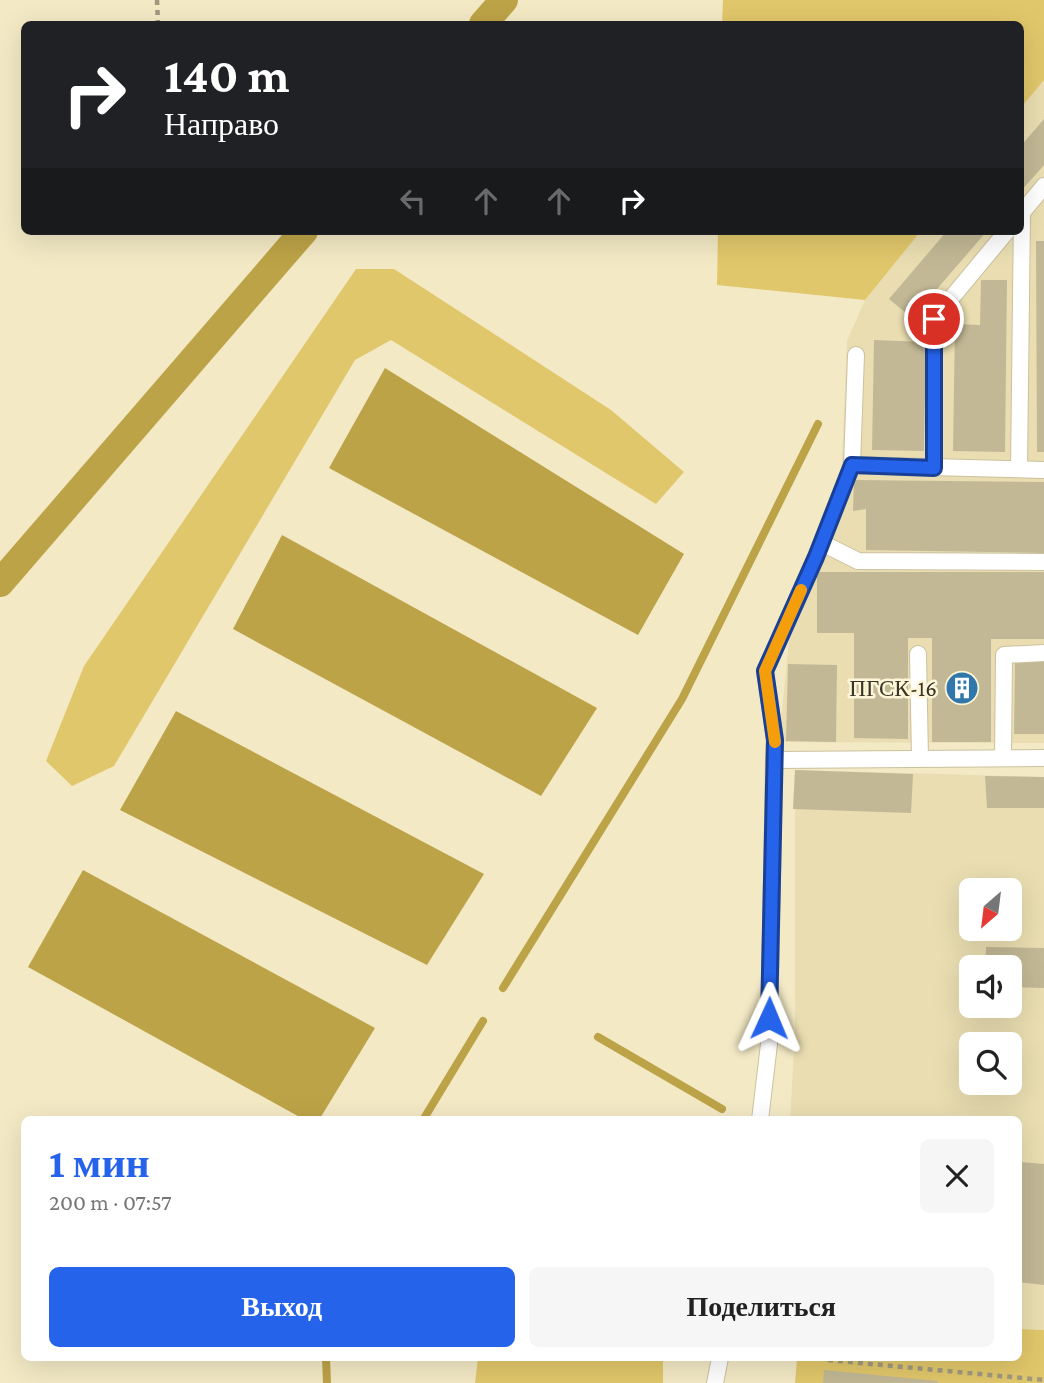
<!DOCTYPE html>
<html lang="ru">
<meta charset="utf-8">
<style>
:root{--surface:#fff;--page:#f6f6f6;--text:#222;--muted:#767676;--accent:#2563eb}
body{margin:0;font-family:"Crimson Pro",serif;background:var(--page);color:var(--text);height:100vh;display:flex;flex-direction:column;font-size:26px;white-space:nowrap}
*{box-sizing:border-box;margin:0}
p{font-size:23px;color:var(--muted)}
.icon{flex:none;width:38px;height:38px;fill:none;stroke:currentColor;stroke-width:2;stroke-linecap:round;stroke-linejoin:round}
.map{position:relative;flex:1;overflow:hidden}
.panel{position:absolute;left:21px;top:1116px;width:1001px;height:245px;display:flex;flex-direction:column;background:var(--surface);border-radius:10px;box-shadow:0 7px 28px #0002}
.panel>*{flex:none}
.top-card{position:absolute;left:21px;top:21px;width:1003px;height:214px;border-radius:10px;box-shadow:0 7px 28px #0002;background:#202124;color:#fff;overflow:hidden}
.needle{width:46px;rotate:208deg}
.buttons{position:absolute;left:959px;top:878px;display:grid;gap:14px}
.buttons a{display:grid;place-items:center;width:63px;height:63px;border-radius:10px;background:var(--surface);box-shadow:0 7px 28px #0002;font-size:35px}
.pin{position:absolute;display:grid;place-items:center;width:60px;height:60px;color:#fff;margin:-30px;border:4px solid #fff;border-radius:50%;box-shadow:0 2px 7px #0007}
.me{position:absolute;width:77px;margin:-38px;rotate:1deg;stroke-linejoin:round;filter:drop-shadow(0 0 5px #0008)}
.turn{display:flex;align-items:center;gap:24px;height:147px;padding:0 28px;font-size:32px}
.turn .icon{width:91px;height:91px;stroke-width:2.5}
.turn b{display:block;font-size:49px;line-height:60px}
.lanes{display:flex;align-items:center;height:66px;padding:0 28px;background:#0003;justify-content:center;gap:35px;direction:ltr}
.lanes .off{opacity:.35}
.round{display:grid;place-items:center;flex:none;width:74px;height:74px;border-radius:10px;background:var(--page)}
.head{display:flex;align-items:center;justify-content:space-between;height:119px;padding:0 28px}
h1{font-size:42px;font-weight:700;line-height:52px;color:var(--accent)}
.primary-button{display:flex;gap:14px;margin-top:auto;padding:14px 28px}
.primary-button a{flex:1;height:80px;border-radius:10px;background:var(--accent);color:#fff;font-size:28px;font-weight:700;line-height:80px;text-align:center}
.primary-button a+a{background:var(--page);color:var(--text)}
.map>svg:first-child{display:block}
</style>
<div class="map">
<svg width="1044" height="1383" viewBox="0 0 1044 1383">
<rect width="100%" height="100%" fill="#f3e9c5"/>
<g fill="#e9ddb1" fill-rule="evenodd">
<polygon points="1044,80 1044,743 779,742 789,640 840,510 847,341 865,300 921,231 1020,231 1020,109"/>
<path d="M795,770L1044,777V1330L1019,1329L1018,1120H790L795,1035ZM971,891H1010V929H971ZM971,968H1010V1006H971ZM971,1045H1010V1083H971Z"/>
</g>
<g fill="#e1c76b">
<polygon points="723,0 1044,0 1044,80 1020,109 1020,24 722,24"/>
<polygon points="718,231 921,231 865,300 717,285"/>
<polygon points="356,269 394,269 611,410 684,472 656,504 391,340 355,360 114,766 72,786 46,761 84,666"/>
<polygon points="1019,1329 1044,1330 1044,1383 795,1383 797,1358 1018,1358"/>
<polygon points="478,1358 663,1358 663,1383 475,1383"/>
</g>
<g fill="#bda347">
<polygon points="385,368 684,554 638,635 329,468"/>
<polygon points="282,535 597,708 541,796 233,629"/>
<polygon points="176,711 484,874 427,965 120,810"/>
<polygon points="83,870 375,1028 319,1120 305,1120 28,967"/>
</g>
<g fill="none" stroke-linecap="round" stroke-linejoin="round">
<g stroke="#bda347" stroke-width="8">
<polyline points="503,988 682,699 818,424"/>
<polyline points="598,1037 722,1109"/>
<polyline points="423,1120 483,1021"/>
<polyline points="326,1358 327,1383"/>
</g>
<g stroke="#bda347" stroke-width="28">
<polyline points="483,24 504,0"/>
<polyline points="0,583 304,231"/>
</g>
</g>
<g fill="#c2b895">
<polygon points="1044,119 1044,165 1020,192 1020,147"/>
<polygon points="947,231 987,231 912,318 889,299"/>
<polygon points="1036,241 1044,241 1044,452 1037,452"/>
<polygon points="981,280 1007,280 1005,452 953,451 955,324 980,325"/>
<polygon points="874,340 926,342 924,451 872,450"/>
<polygon points="854,480 1044,482 1044,553 866,550 866,509 853,511"/>
<polygon points="817,572 1044,572 1044,639 991,639 991,742 932,742 932,638 908,638 908,739 854,738 854,633 817,633"/>
<polygon points="1015,661 1044,661 1044,734 1014,734"/>
<polygon points="788,664 837,665 836,742 786,741"/>
<polygon points="795,770 913,774 911,813 793,809"/>
<polygon points="985,776 1044,777 1044,808 987,808"/>
<polygon points="986,947 1044,948 1044,988 1010,987 1010,968 985,968"/>
<polygon points="1020,1162 1044,1164 1044,1285 1018,1282"/>
<polygon points="824,1370 938,1381 938,1383 823,1383"/>
</g>
<g fill="none" stroke-linecap="round" stroke-linejoin="round">
<defs>
<g id="service">
<polyline points="1020,215 1044,186"/>
<polyline points="852,465 856,355"/>
<polyline points="934,468 934,319 1007,231"/>
<polyline points="1019,469 1022,213"/>
<polyline points="822,543 858,561 1044,562"/>
<polyline points="918,654 920,759"/>
<polyline points="1003,758 1004,655 1044,653"/>
<polyline points="774,760 775,740 765,671 816,557 852,465 1044,470"/>
<polyline points="760,1120 769,1044 774,760 1044,758"/>
<polyline points="715,1383 720,1358"/>
</g>
</defs>
<use href="#service" stroke="#cbc19d" stroke-width="18"/>
<g stroke="#a0997e" stroke-width="4.5" stroke-dasharray="5 5" stroke-linecap="butt">
<polyline points="157,0 158,24"/>
<polyline points="828,1360 1044,1380"/>
</g>
<use href="#service" stroke="#fff" stroke-width="16"/>
</g>
<g fill="none" stroke-linecap="round" stroke-linejoin="round">
<defs>
<polyline id="route" points="769,1018 775,740 765,671 816,557 852,465 934,468 934,319"/>
</defs>
<use href="#route" stroke="#184099" stroke-width="18"/>
<use href="#route" stroke="#2563eb" stroke-width="12"/>
<polyline stroke="#f59e0b" stroke-width="12" points="775,742 765,671 801,590"/>
</g>
<defs>
<symbol id="building-disc" viewBox="-11 -11 22 22"><circle r="9.5" fill="#3078ac" stroke="#fff6d9"/><path d="M-4-6H4V6H1V3H-1V6H-4ZM-2.5-4.3h1.7v1.8h-1.7ZM.8-4.3h1.7v1.8H.8ZM-2.5-1h1.7V.8h-1.7ZM.8-1h1.7V.8H.8Z" fill="#fff"/></symbol>
</defs>
<g fill-rule="evenodd">
<use href="#building-disc" x="943" y="669" width="38" height="38"/>
</g>
<g text-anchor="middle" stroke-width="5" stroke-linejoin="round" paint-order="stroke">
<g font-size="23" fill="#393526" stroke="#fff6d9" text-anchor="end">
<text x="937" y="696">ПГСК-16</text>
</g>
</g>
</svg>
<div class="buttons">
<a><svg class="needle" viewBox="-14 -14 28 28"><path d="M0-13l5 13h-10z" fill="#e53935"/><path d="M0 13l5-13h-10z" fill="#767676"/></svg></a>
<a><svg class="icon" aria-label="sound" viewBox="0 0 24 24"><path d="M4 9h4l5-4v14l-5-4H4zM17 9q2 3 0 6"/></svg></a>
<a><svg class="icon" aria-label="search" viewBox="0 0 24 24"><circle cx="10" cy="10" r="6"/><path d="M15 15l6 6"/></svg></a>
</div>
<div class="pin" style="left:934px;top:319px;background:#d93025"><svg class="icon" aria-label="arrive" viewBox="0 0 24 24"><path d="M6 21V4h12l-3 4 3 4H6"/></svg></div>
<svg class="me" style="left:769px;top:1018px" viewBox="-20 -20 40 40"><path d="M0-17L14 15 0 8-14 15z" fill="#2563eb" stroke="#fff" stroke-width="4"/></svg>
<div class="top-card">
<div class="turn"><svg class="icon" aria-label="right" viewBox="0 0 24 24"><path d="M7 20v-9h11M14 6l5 5-5 5"/></svg><div><b>140 m</b>Направо</div></div>
<div class="lanes"><svg class="icon off" aria-label="left" viewBox="0 0 24 24"><path d="M17 20v-9H6M10 6l-5 5 5 5"/></svg><svg class="icon off" aria-label="ahead" viewBox="0 0 24 24"><path d="M12 20V5M6 11l6-6 6 6"/></svg><svg class="icon off" aria-label="ahead" viewBox="0 0 24 24"><path d="M12 20V5M6 11l6-6 6 6"/></svg><svg class="icon" aria-label="right" viewBox="0 0 24 24"><path d="M7 20v-9h11M14 6l5 5-5 5"/></svg></div>
</div>
<section class="panel">
<div class="head"><div><h1>1 мин</h1><p>200 m · 07:57</p></div><a class="round"><svg class="icon" aria-label="close" viewBox="0 0 24 24"><path d="M6 6l12 12M18 6L6 18"/></svg></a></div>
<div class="primary-button"><a>Выход</a><a>Поделиться</a></div>
</section>
</div>
